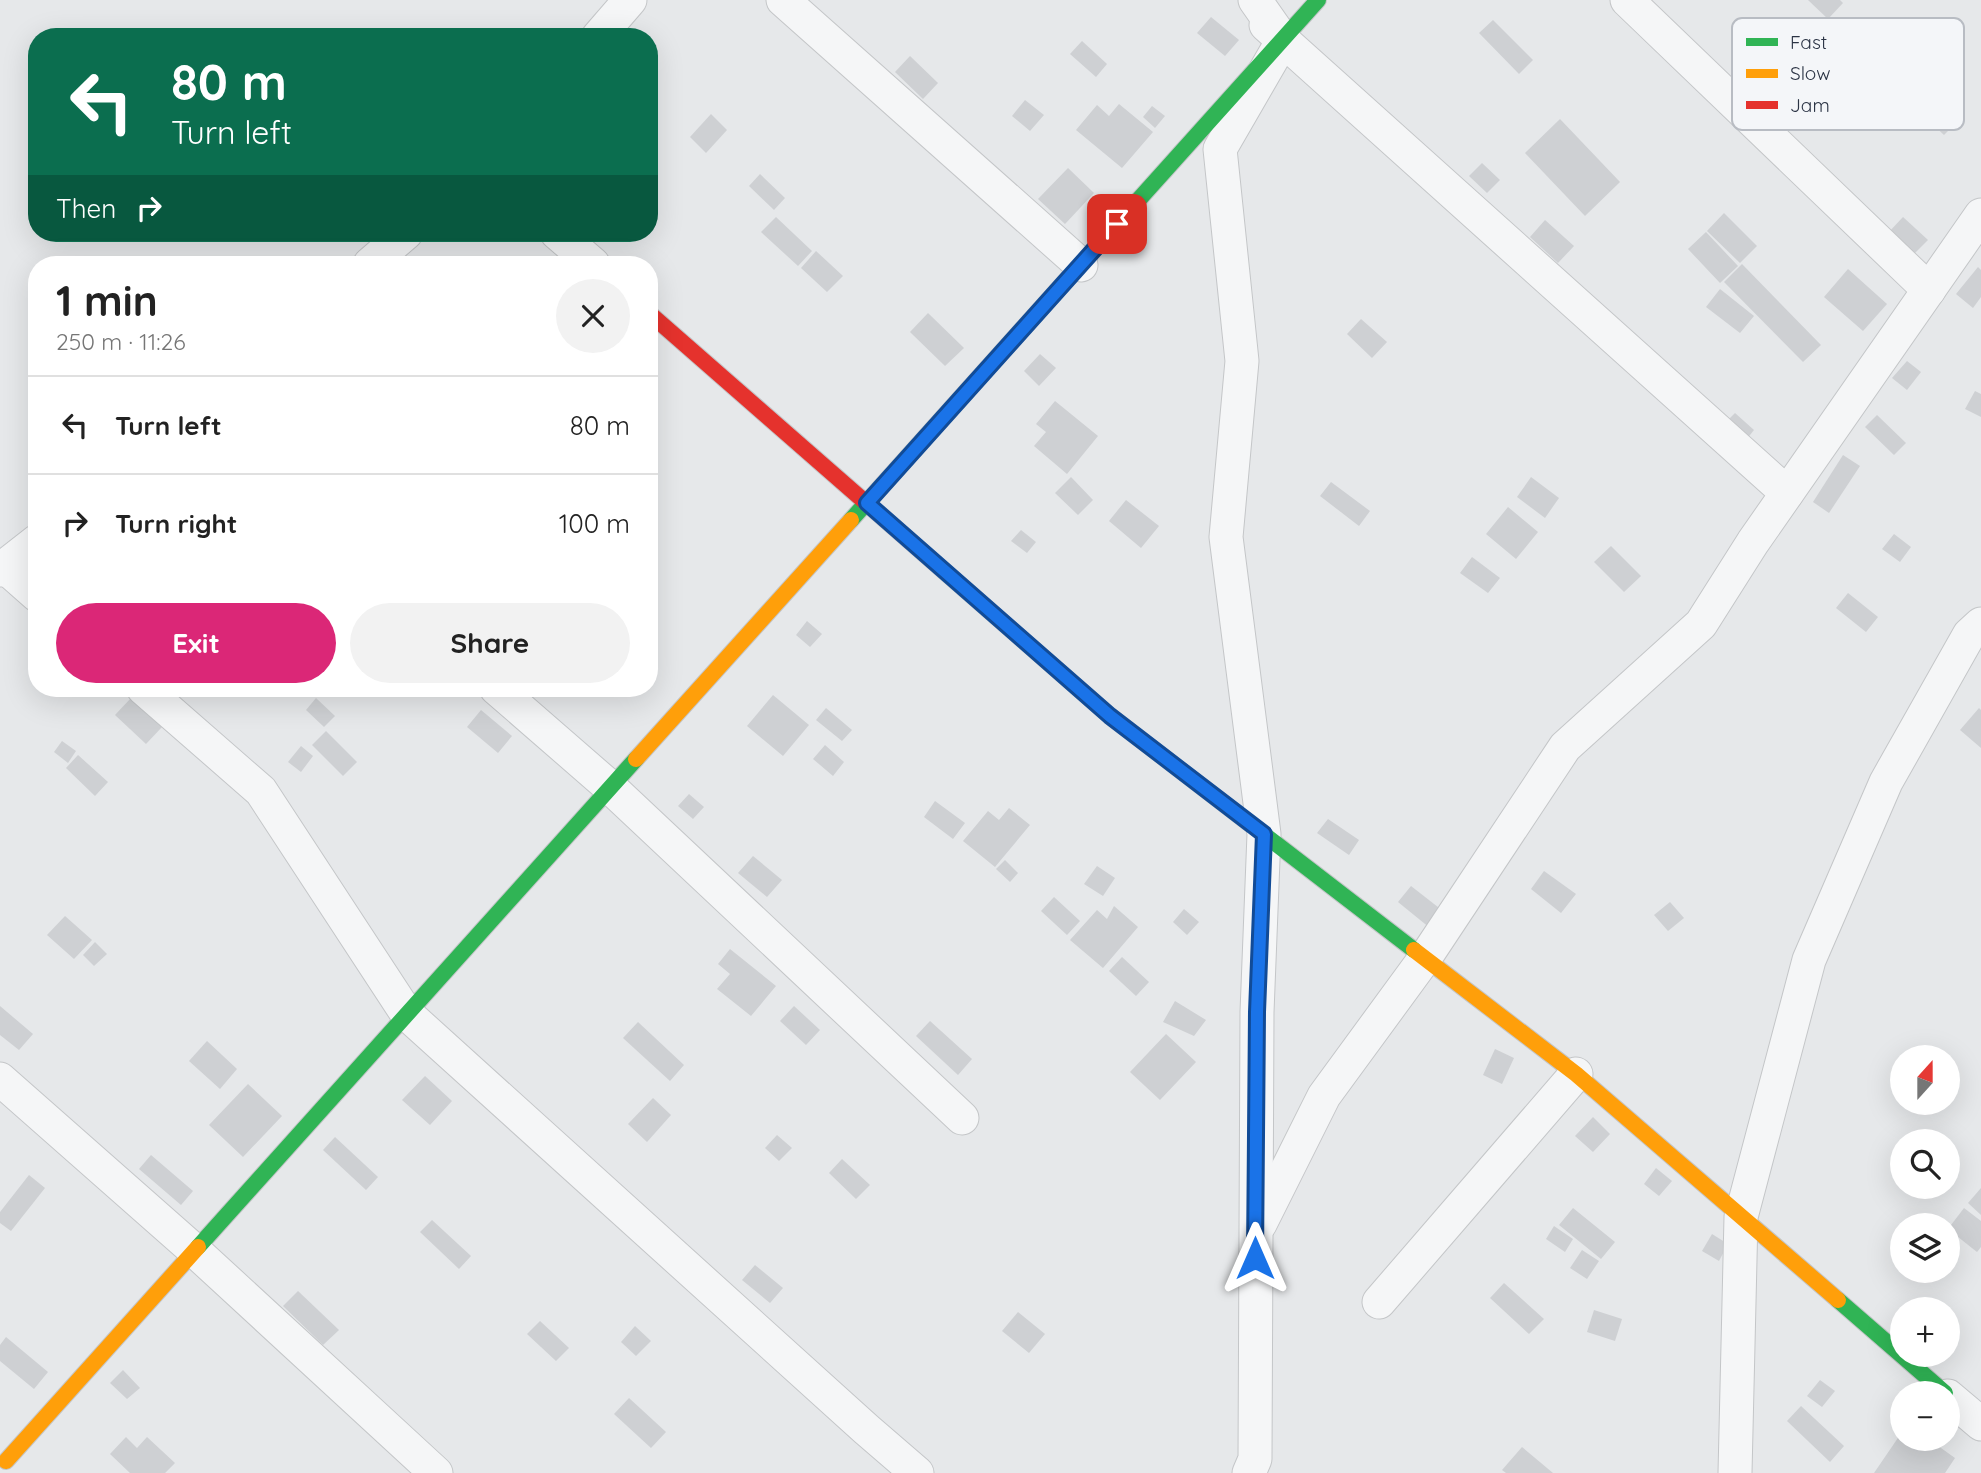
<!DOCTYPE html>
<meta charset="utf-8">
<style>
:root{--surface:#fff;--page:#f2f2f2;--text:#222;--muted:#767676;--line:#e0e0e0;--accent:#db2777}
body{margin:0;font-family:Quicksand,sans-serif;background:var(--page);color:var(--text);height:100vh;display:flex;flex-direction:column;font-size:26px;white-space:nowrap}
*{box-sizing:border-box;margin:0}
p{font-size:23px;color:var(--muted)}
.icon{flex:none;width:38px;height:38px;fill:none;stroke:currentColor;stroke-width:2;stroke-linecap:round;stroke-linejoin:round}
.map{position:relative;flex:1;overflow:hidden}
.sheet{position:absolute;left:28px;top:256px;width:630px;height:441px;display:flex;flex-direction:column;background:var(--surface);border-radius:28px;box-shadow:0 7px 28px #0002}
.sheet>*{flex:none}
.banner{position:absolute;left:28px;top:28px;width:630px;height:214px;border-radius:28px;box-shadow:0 7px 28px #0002;background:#0b6e4f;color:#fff;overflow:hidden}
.needle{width:46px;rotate:21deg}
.tools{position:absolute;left:1890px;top:1045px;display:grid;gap:14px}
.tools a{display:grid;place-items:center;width:70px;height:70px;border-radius:50%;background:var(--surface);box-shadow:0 7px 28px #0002;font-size:35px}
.pin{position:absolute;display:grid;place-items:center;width:60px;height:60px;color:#fff;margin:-30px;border-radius:14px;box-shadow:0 4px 10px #0006}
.me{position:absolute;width:77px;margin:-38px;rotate:0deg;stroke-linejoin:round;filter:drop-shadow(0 0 5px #0008)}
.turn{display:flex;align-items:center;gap:24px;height:147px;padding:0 28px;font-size:32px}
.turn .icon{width:91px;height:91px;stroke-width:2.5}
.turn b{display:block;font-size:49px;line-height:60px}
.then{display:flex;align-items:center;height:66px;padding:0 28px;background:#0003;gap:14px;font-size:26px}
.round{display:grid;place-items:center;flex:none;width:74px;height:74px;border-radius:37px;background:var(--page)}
.overview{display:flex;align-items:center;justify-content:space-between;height:119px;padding:0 28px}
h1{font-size:42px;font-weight:700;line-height:52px}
.action{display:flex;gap:14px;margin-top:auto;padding:14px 28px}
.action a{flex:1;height:80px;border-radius:42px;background:var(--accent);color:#fff;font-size:28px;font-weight:700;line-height:80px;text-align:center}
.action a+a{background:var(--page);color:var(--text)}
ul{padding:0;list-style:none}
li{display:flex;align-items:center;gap:21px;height:98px;padding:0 28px;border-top:2px solid var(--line)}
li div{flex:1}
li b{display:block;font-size:26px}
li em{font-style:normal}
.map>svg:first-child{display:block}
</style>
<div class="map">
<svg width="1981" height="1473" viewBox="0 0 1981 1473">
<rect width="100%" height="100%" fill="#e6e8ea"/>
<g fill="#ced0d3">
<polygon points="1808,0 1840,0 1843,3 1828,19"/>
<polygon points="1211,17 1239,40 1225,56 1197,33"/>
<polygon points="1493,20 1533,60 1519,74 1479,33"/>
<polygon points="1082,41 1107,64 1096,77 1070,54"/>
<polygon points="910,56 938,83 923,99 895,72"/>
<polygon points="1920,83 1959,120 1944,135 1906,99"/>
<polygon points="1025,100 1044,115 1030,131 1012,116"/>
<polygon points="1119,104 1153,132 1122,168 1076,130 1097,105 1109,116"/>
<polygon points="1152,106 1165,116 1155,128 1143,117"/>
<polygon points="711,114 727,130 706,153 690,137"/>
<polygon points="1560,119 1620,182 1585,216 1525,153"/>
<polygon points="1482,163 1500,180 1487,193 1469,176"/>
<polygon points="1068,168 1094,193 1065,224 1038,199"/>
<polygon points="760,174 785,198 774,210 749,186"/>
<polygon points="1724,213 1757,246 1740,263 1707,231"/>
<polygon points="776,217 812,251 798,266 761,232"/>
<polygon points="1903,217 1928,240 1913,255 1888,233"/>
<polygon points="1545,220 1574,246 1558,263 1530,237"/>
<polygon points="1706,232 1738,266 1720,283 1688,249"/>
<polygon points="816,251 843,276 827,292 801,268"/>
<polygon points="1742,264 1821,345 1803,362 1724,282"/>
<polygon points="1978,267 1981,270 1981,297 1973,308 1956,294"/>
<polygon points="1848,269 1887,304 1863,331 1824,297"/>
<polygon points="1720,289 1754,316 1740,333 1706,307"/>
<polygon points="928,313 964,348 945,366 910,332"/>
<polygon points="1361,319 1387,342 1372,358 1347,334"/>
<polygon points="1040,354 1056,368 1039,386 1024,371"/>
<polygon points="1907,361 1921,372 1907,390 1892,378"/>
<polygon points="1975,391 1981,394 1981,417 1965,409"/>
<polygon points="1055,401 1098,436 1067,474 1034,446 1046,432 1036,424"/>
<polygon points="1735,413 1754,430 1746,440 1726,422"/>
<polygon points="1877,415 1906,443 1894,455 1865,427"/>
<polygon points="1843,455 1860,466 1829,513 1813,502"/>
<polygon points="1071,477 1093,500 1078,515 1055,493"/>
<polygon points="1531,477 1559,498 1545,518 1517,497"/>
<polygon points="1331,482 1370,511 1359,526 1320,496"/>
<polygon points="1126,500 1159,526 1141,548 1109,521"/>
<polygon points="1508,507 1538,532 1516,559 1486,534"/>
<polygon points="1021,530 1036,542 1027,553 1011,541"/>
<polygon points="1894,534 1911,547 1900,562 1882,549"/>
<polygon points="1611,546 1641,576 1624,592 1594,562"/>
<polygon points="1472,557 1500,578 1488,593 1460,573"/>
<polygon points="1848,593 1878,617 1866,632 1836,608"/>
<polygon points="807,621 822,634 810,647 796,635"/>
<polygon points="773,695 809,725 783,756 747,726"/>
<polygon points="131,698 162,727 146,744 115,715"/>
<polygon points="316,698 335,716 324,727 306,710"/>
<polygon points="826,708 852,730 842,741 816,720"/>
<polygon points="1979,708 1981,710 1981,748 1960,730"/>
<polygon points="481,710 512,736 498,753 467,727"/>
<polygon points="326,731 357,762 343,776 312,745"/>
<polygon points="62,741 76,751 68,763 54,752"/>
<polygon points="825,745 844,762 833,776 813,759"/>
<polygon points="301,746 313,756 301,772 288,762"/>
<polygon points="78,755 108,782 95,796 66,768"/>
<polygon points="689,794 704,807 693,819 678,806"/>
<polygon points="935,801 965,823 953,839 924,817"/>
<polygon points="1009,808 1030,825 995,867 963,841 988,811 999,820"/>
<polygon points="1328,819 1359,840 1349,855 1317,833"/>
<polygon points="753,856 782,880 767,897 738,873"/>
<polygon points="1005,860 1018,873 1010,882 996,869"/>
<polygon points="1097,866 1115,878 1103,896 1084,884"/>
<polygon points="1544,871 1576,894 1561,913 1531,889"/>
<polygon points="1411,886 1443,911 1430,928 1398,902"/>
<polygon points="1054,897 1080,921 1067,935 1041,911"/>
<polygon points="1670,902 1684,918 1668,931 1654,915"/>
<polygon points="1114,906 1138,927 1103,968 1070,940 1097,910 1107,919"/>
<polygon points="1184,909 1199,922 1187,935 1173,922"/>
<polygon points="65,916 92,940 74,959 47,935"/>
<polygon points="95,942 107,954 94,966 83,955"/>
<polygon points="730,949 776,986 751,1016 717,989 730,974 718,964"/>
<polygon points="1122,957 1149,982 1136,996 1109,971"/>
<polygon points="1175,1001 1206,1020 1194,1036 1163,1022"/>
<polygon points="0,1006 33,1034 19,1050 0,1035"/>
<polygon points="794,1006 820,1030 806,1045 780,1021"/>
<polygon points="930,1021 972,1059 958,1075 916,1036"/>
<polygon points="638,1022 684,1065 670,1081 623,1038"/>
<polygon points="1166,1034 1196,1062 1160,1100 1130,1072"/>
<polygon points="207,1041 237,1069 220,1089 189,1061"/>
<polygon points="1495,1049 1514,1058 1502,1084 1483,1075"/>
<polygon points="425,1076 452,1101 430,1125 402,1100"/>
<polygon points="248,1084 282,1116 243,1157 209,1125"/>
<polygon points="653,1098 671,1115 647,1142 628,1124"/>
<polygon points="1593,1117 1610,1134 1593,1152 1575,1136"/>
<polygon points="777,1135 792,1148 779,1161 765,1148"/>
<polygon points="335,1137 378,1177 366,1190 323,1150"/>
<polygon points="151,1155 193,1191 181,1205 139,1169"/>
<polygon points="842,1159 870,1185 856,1199 829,1173"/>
<polygon points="1656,1168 1672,1181 1659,1196 1644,1184"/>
<polygon points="29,1175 45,1188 11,1231 0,1223 0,1212"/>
<polygon points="1981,1188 1981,1215 1968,1203"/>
<polygon points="1573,1208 1615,1242 1601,1259 1559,1225"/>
<polygon points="1964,1208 1981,1221 1981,1247 1977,1252 1948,1229"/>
<polygon points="432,1220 471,1256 459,1269 420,1232"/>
<polygon points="1554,1226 1573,1239 1565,1252 1546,1239"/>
<polygon points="1712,1234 1728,1244 1719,1261 1702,1251"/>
<polygon points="1582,1250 1599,1261 1587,1279 1570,1268"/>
<polygon points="755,1265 783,1288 770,1303 742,1280"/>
<polygon points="1504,1283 1544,1319 1529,1334 1490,1298"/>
<polygon points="298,1291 339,1330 323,1345 283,1306"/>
<polygon points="1594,1310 1622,1319 1615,1341 1587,1332"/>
<polygon points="1018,1312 1045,1334 1029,1353 1002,1331"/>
<polygon points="540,1321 569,1348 556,1361 527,1334"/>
<polygon points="635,1326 651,1341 636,1356 621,1342"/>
<polygon points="6,1337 48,1372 34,1389 0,1361 0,1345"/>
<polygon points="123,1370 140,1388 127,1399 110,1383"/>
<polygon points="1820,1380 1835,1391 1822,1407 1807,1396"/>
<polygon points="629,1398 666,1432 651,1448 614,1414"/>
<polygon points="1801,1406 1844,1446 1830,1462 1787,1421"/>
<polygon points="1902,1432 1902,1438 1927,1438 1955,1458 1945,1473 1874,1473"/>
<polygon points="126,1437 137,1448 147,1437 175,1463 165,1473 130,1473 110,1454"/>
<polygon points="1522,1447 1553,1473 1506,1473 1502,1470"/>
</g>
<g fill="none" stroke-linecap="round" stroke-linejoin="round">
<defs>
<g id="street">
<polyline points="783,0 1081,265"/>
<polyline points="1627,0 1929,290"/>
<polyline points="1266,25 1787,493"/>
<polyline points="598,37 630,0"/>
<polyline points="557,233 593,264"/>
<polyline points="370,264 406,233"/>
<polyline points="4,566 37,595"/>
<polyline points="0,570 37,541"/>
<polyline points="143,688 261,791 407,1014 866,1429 917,1473"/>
<polyline points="496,688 611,788 962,1118"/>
<polyline points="0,1079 195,1251 436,1473"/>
<polyline points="1260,1224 1324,1096 1425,958 1565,747 1701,624 1753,542 1981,215"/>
<polyline points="1379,1302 1576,1074"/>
<polyline points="1948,1396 1981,1424"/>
<polyline points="1249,1473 1255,1459 1257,1012 1264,834 1226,537 1242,361 1220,149 1283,40 1255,0"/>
<polyline points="1735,1473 1741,1217 1809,960 1886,782 1969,635 1981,624"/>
</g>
<g id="fast">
<polyline points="851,520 1318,0"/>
<polyline points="944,571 1110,716 1414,950"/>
<polyline points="198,1247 636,759"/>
<polyline points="1838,1300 1945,1393"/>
</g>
<g id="slow">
<polyline points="636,759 851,520"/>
<polyline points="1414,950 1576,1074 1838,1300"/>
<polyline points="6,1461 198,1247"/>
</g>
<polyline id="jam" points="649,313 944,571"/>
</defs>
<use href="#street" stroke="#c4c6c8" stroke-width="35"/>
<use href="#fast" stroke="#c4c6c8" stroke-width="18"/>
<use href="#slow" stroke="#c4c6c8" stroke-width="18"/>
<use href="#jam" stroke="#c4c6c8" stroke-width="18"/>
<use href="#street" stroke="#f5f6f7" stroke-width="33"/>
<use href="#fast" stroke="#30b455" stroke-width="16"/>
<use href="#slow" stroke="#ff9f0a" stroke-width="16"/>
<use href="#jam" stroke="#e5322d" stroke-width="16"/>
</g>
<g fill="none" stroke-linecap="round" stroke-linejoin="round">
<defs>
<polyline id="route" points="1117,224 867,503 1110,716 1264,834 1257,1012 1255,1258"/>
</defs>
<use href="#route" stroke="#114b97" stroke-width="18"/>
<use href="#route" stroke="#1a73e8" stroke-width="12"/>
</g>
<rect x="1732" y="18" width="232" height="112" rx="10" fill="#f4f6f9" stroke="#b8bcc3" stroke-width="2"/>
<rect x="1746" y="38" width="32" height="8" fill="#30b455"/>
<rect x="1746" y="69" width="32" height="9" fill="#ff9f0a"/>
<rect x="1746" y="101" width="32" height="8" fill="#e5322d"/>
<g font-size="19" fill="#2b3445">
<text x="1790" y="49">Fast</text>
<text x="1790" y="80">Slow</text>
<text x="1790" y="112">Jam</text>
</g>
</svg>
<div class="tools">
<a><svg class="needle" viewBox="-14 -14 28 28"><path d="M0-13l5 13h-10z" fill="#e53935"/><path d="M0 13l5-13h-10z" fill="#767676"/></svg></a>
<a><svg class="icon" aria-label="search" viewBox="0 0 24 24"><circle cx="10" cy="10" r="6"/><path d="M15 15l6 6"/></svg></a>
<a><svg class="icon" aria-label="layers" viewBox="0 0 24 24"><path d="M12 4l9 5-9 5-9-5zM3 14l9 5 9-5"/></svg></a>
<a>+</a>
<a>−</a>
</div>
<div class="pin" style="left:1117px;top:224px;background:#d93025"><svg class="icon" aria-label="arrive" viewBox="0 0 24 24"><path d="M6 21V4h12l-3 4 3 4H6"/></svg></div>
<svg class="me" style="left:1255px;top:1258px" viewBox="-20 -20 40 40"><path d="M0-17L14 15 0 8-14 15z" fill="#1a73e8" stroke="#fff" stroke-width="4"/></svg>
<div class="banner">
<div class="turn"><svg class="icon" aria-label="left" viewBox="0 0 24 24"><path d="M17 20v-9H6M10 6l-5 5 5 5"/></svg><div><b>80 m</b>Turn left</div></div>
<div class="then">Then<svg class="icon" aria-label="right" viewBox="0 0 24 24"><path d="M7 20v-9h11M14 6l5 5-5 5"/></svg></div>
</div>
<section class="sheet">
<div class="overview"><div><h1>1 min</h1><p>250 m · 11:26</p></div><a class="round"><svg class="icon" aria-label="close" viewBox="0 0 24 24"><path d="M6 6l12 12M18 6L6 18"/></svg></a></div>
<ul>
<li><svg class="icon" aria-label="left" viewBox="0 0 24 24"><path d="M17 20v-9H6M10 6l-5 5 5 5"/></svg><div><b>Turn left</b></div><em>80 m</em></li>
<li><svg class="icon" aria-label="right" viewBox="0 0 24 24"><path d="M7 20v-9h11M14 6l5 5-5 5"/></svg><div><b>Turn right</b></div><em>100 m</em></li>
</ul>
<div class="action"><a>Exit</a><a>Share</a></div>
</section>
</div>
